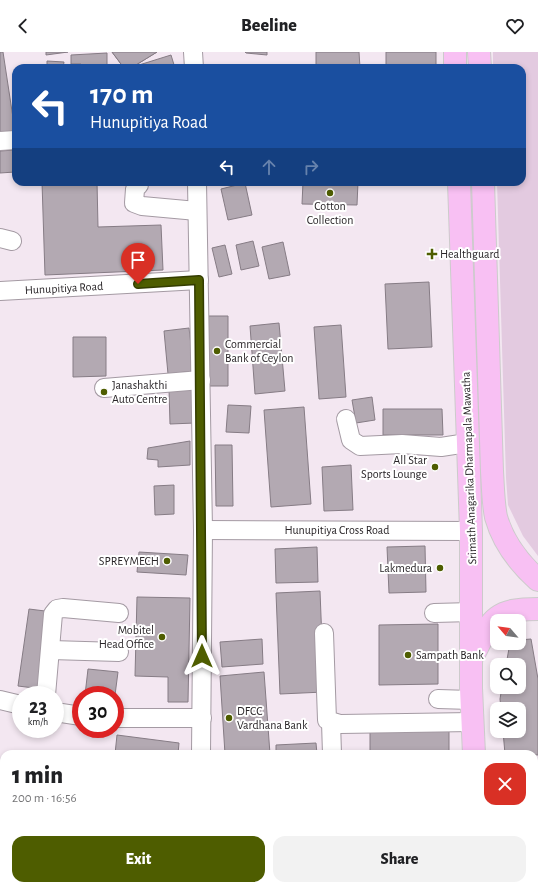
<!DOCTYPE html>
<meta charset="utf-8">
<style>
:root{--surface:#fff;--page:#f2f2f2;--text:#202124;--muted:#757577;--accent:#4e5d00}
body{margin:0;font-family:"Alegreya Sans",sans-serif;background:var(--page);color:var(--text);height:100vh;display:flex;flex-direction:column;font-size:15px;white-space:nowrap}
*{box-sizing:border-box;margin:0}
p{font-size:13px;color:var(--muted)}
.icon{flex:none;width:22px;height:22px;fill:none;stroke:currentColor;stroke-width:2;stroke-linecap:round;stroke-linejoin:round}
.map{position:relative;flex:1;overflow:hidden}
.panel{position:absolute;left:0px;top:698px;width:538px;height:140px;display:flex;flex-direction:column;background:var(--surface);border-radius:12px 12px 0 0;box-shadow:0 2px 6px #0003}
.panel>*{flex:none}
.hud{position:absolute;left:12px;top:12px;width:514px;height:122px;border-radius:12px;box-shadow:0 2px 6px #0003;background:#1a4fa0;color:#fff;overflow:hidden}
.needle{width:26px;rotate:298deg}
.fabs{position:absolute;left:490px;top:562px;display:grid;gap:8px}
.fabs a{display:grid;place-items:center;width:36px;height:36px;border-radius:8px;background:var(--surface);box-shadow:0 2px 6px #0003;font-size:20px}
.speed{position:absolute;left:12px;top:634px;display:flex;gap:8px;font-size:20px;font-weight:700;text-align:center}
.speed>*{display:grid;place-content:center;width:52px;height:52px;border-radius:50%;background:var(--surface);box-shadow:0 2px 6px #0003;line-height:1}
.speed small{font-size:10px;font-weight:400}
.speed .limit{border:6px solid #d22;background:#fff;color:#111}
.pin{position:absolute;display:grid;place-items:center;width:34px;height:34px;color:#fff;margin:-41px -17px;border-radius:50% 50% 50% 0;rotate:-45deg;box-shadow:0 0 4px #0007}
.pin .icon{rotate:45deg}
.me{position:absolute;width:44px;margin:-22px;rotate:0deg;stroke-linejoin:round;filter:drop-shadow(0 0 3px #0008)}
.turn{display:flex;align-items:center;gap:14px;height:84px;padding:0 12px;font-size:18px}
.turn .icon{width:52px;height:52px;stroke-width:2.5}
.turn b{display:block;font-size:28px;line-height:34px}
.lanes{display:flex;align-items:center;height:38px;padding:0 12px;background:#0003;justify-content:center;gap:20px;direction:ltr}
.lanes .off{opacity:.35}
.round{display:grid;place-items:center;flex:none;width:42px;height:42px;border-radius:12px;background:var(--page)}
.headline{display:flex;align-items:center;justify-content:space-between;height:68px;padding:0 12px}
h1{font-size:24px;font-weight:800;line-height:30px}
.action{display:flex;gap:8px;margin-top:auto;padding:8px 12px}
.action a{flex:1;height:46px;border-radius:12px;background:var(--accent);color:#fff;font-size:16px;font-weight:800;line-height:46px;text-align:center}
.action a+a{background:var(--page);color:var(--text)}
header{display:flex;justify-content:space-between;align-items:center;height:52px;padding:0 12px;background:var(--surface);font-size:18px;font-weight:800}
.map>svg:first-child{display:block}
</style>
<header><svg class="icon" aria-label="back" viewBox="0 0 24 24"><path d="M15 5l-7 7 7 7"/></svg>Beeline<svg class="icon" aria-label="heart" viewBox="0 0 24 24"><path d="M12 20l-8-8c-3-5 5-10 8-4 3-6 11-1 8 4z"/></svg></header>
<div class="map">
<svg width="538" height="838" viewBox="0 0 538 838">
<rect width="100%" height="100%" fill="#f3e7f1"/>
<g fill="#e3cae0">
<polygon points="493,0 538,0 538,504 523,484 508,453 506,426 497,130 522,130 522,16 493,16"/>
<polygon points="467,130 472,130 481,414 476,415"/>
<polygon points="0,816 4,819 4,834 26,834 32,838 0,838"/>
</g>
<g fill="#b3a9b2" stroke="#867c85">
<polygon points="0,0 3,0 15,79 0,82"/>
<polygon points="46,0 68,0 46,3"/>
<polygon points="112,0 157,0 131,16 124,16"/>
<polygon points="112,0 157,0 131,16 124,16"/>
<polygon points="245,0 267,0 267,3 246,1"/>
<polygon points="316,0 359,0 360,16 316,16"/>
<rect x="386" y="0" width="50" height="16"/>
<polygon points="107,1 107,16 81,16 81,12 71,12 71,3"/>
<polygon points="171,3 175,16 140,16 139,13"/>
<polygon points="47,9 64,10 63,16 47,16"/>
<polygon points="15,98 15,120 0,121 0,99"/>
<polygon points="42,130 97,130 98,175 161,173 163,218 45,223"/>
<polygon points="303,130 358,130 357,153 302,152"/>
<polygon points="245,131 252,163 228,168 221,137"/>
<polygon points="253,189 259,214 241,218 236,193"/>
<polygon points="283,190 290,223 269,227 262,195"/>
<polygon points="225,193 232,222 219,225 212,196"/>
<polygon points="429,230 432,295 388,297 385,232"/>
<polygon points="206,264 228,264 228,334 205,334"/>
<polygon points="279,271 285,339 255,342 250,274"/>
<polygon points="341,273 346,345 319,347 314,275"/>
<polygon points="189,276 194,319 168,322 164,279"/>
<polygon points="73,285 106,285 106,324 73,325"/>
<polygon points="193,336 195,371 170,372 169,337"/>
<polygon points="372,345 375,368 356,371 352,348"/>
<polygon points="228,353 251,354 249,381 226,380"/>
<polygon points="304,355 311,452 271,455 264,358"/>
<polygon points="383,357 442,357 443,383 383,383"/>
<polygon points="190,389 190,413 158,415 158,408 147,407 148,396"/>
<polygon points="215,393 232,393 233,454 216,454"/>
<polygon points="351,413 353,458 324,459 322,415"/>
<polygon points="174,433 174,462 155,463 154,434"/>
<polygon points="425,494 426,540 389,541 387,495"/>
<polygon points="317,495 318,530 276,531 275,497"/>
<polygon points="139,500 188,503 186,523 137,520"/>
<polygon points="320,539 324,640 280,642 276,541"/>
<polygon points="137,545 190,546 188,650 168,650 168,625 135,624"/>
<polygon points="29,557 53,560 42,637 18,634"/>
<polygon points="438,572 438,632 379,633 379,573"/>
<polygon points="262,587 263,612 222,615 220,590"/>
<polygon points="531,587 538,627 538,703 505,702 503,679 519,679 519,657 501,657 500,647 502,635 519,635 519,613 506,613 510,591 519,591 519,588"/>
<polygon points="88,617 118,620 115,643 85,643"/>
<polygon points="264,620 270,702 225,702 220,624"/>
<polygon points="449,674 449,702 370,702 370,676"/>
<polygon points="117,683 179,691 178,702 115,702"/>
<polygon points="316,691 317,702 276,702 276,693"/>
<polygon points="538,728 538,759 534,760 534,729"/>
<polygon points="164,834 228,834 234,838 162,838"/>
</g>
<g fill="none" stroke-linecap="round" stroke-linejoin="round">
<defs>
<g id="minor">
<polyline points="193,0 194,16"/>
<polyline points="0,89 15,88"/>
<polyline points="197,130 203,478 201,702"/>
<polyline points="139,133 135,137 134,151 142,154 197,159"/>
<polyline points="0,186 12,189"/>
<polyline points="0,239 199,228"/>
<polyline points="104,336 201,328"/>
<polyline points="346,367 351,388 360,394 402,392 441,395 467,391"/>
<polyline points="203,478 471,479"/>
<polyline points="434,561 472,560"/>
<polyline points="324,581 327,668 340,672 472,670"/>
<polyline points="51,598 119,600"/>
<polyline points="46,643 53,562 57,557 63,556 119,561"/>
<polyline points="438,647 471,648"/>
<polyline points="0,648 21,653"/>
<polyline points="55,660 81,664"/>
<polyline points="115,666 202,666"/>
<polyline points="331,670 332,702"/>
<polyline points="534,762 538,761"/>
<polyline points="273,834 281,838"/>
<polyline points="130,838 133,834"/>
</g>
<g id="major">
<polyline points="455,0 455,16"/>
<polyline points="479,0 480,16"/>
<polyline points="459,130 471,479 471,636 474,702"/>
<path d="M483,130L492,419C493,434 493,450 496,465C503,490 519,511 538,528"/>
<path d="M474,602C492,566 495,557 538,557"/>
<polyline points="477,834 477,838"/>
</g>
<g id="highway">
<polyline points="0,787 4,790"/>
<polyline points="70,834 76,838"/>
</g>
</defs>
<use href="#minor" stroke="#a49aa3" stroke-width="20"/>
<use href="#major" stroke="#cccbcb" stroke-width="24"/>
<use href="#highway" stroke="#cccbcb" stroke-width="24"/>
<use href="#minor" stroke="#fff" stroke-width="18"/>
<use href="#major" stroke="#f8c0f3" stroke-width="22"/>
<use href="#highway" stroke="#f396eb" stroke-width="22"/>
</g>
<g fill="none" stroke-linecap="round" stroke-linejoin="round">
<defs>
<polyline id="route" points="138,232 199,228 202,604"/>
</defs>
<use href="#route" stroke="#333c00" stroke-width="10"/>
<use href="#route" stroke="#4e5d00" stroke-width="7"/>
</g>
<g fill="#4e5d00" stroke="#fff" stroke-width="1.5">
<circle cx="330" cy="141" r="4"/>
<path d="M430 196h4v4h4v4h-4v4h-4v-4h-4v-4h4z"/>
<circle cx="217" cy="299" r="4"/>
<circle cx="104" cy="340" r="4"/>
<circle cx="435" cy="415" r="4"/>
<circle cx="167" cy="509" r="4"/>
<circle cx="440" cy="516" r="4"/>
<circle cx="162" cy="585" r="4"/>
<circle cx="408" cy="603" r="4"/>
<circle cx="229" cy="666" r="4"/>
</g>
<g text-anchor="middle" stroke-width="4" stroke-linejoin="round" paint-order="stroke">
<g font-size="12" fill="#292528" stroke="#fff" text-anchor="start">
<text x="330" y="158" text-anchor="middle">Cotton<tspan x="330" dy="14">Collection</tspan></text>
<text x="440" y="206">Healthguard</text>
<text x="225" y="296">Commercial<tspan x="225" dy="14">Bank of Ceylon</tspan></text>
<text x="112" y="337">Janashakthi<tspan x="112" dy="14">Auto Centre</tspan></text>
<text x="427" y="412" text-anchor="end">All Star<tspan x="427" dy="14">Sports Lounge</tspan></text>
<text x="159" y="513" text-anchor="end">SPREYMECH</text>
<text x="432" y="520" text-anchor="end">Lakmedura</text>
<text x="154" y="582" text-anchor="end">Mobitel<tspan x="154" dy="14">Head Office</tspan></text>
<text x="416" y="607">Sampath Bank</text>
<text x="237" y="663">DFCC<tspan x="237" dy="14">Vardhana Bank</tspan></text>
</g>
<g font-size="12" fill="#292528" stroke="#fff">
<text transform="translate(64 236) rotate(-3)" y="4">Hunupitiya Road</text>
<text transform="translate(469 416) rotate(-92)" y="4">Srimath Anagarika Dharmapala Mawatha</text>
<text x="337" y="482">Hunupitiya Cross Road</text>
</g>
</g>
</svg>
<div class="fabs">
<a><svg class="needle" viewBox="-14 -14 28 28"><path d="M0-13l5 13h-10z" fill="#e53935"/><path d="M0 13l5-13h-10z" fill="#757577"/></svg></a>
<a><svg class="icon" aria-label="search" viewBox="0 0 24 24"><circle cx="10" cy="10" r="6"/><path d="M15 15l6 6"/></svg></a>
<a><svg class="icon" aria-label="layers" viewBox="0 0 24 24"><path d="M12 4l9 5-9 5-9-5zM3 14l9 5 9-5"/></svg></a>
</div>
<div class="speed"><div>23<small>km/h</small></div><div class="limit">30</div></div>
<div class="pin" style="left:138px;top:232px;background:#d93025"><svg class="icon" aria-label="arrive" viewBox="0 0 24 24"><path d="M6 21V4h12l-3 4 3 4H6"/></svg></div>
<svg class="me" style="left:202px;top:604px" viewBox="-20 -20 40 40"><path d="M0-17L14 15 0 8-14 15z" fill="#4e5d00" stroke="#fff" stroke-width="4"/></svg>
<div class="hud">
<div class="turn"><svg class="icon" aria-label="left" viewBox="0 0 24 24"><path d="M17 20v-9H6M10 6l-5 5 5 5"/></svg><div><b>170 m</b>Hunupitiya Road</div></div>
<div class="lanes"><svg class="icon" aria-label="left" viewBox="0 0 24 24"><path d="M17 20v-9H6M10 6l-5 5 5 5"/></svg><svg class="icon off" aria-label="ahead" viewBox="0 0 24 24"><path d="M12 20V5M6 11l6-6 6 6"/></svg><svg class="icon off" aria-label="right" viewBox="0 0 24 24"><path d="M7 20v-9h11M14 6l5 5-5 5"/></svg></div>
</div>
<section class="panel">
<div class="headline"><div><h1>1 min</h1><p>200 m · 16:56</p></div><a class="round" style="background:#d93025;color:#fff"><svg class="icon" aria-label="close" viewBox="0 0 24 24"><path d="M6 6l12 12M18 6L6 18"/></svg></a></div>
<div class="action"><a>Exit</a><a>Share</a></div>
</section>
</div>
